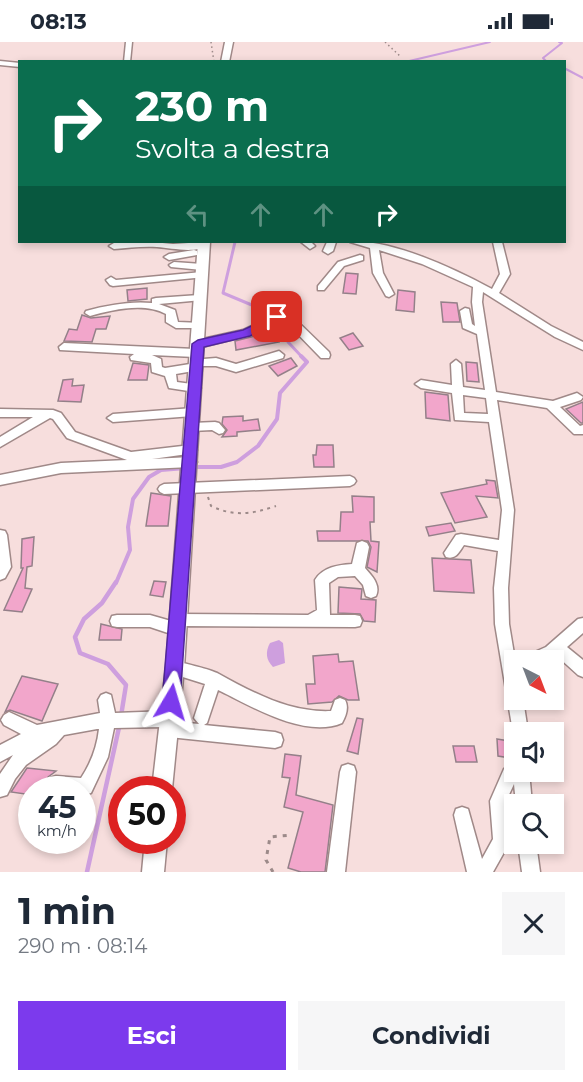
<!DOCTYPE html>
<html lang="it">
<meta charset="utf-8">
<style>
:root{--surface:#fff;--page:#f6f6f7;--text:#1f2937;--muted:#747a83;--accent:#7c3aed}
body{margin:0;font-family:Montserrat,sans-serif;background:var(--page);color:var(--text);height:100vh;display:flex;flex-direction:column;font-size:22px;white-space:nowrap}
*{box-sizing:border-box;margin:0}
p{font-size:20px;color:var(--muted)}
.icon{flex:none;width:33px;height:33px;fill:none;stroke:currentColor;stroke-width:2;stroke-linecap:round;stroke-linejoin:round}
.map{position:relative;height:830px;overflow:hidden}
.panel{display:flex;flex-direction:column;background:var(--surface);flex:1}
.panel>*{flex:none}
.guide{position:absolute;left:18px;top:18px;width:548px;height:183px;border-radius:0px;box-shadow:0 3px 9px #0003;background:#0b6e4f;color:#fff;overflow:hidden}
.needle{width:39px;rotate:138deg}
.fabs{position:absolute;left:504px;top:608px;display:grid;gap:12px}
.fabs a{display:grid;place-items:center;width:60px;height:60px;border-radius:0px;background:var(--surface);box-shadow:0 3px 9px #0003;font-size:30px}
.speed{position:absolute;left:18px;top:734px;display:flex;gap:12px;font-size:30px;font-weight:700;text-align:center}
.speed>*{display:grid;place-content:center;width:78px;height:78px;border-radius:50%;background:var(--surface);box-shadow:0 3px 9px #0003;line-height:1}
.speed small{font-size:15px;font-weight:400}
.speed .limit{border:9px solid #d22;background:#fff;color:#111}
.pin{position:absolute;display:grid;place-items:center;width:51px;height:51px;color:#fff;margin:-26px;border-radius:12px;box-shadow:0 3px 9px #0006}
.me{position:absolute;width:66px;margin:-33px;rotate:7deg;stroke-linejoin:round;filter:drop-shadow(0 0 4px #0008)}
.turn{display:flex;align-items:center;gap:21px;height:126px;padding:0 18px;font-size:27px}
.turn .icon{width:78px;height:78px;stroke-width:2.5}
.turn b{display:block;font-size:42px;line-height:51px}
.lanes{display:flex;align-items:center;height:57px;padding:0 18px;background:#0003;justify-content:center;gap:30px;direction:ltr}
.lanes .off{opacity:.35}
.round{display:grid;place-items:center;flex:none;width:63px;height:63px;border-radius:0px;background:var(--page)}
.overview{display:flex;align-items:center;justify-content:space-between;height:102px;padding:0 18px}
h1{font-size:36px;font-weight:700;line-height:45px}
.action{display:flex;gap:12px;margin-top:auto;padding:12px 18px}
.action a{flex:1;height:69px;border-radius:0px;background:var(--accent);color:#fff;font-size:24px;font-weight:700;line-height:69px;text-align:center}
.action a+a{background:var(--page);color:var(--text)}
.status{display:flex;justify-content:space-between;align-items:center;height:42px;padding:0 30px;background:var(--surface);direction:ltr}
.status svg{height:16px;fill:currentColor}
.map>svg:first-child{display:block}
</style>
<div class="status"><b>08:13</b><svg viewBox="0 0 49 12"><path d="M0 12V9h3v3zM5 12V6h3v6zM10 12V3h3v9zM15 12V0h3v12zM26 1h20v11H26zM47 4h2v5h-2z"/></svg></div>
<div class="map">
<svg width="583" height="830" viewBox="0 0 583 830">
<rect width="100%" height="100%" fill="#f7dedd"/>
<path fill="#ce9fde" d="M279,598L283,601L285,621L273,625C266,618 265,610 270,601Z"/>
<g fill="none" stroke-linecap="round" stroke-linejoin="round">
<g stroke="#ce9fde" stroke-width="2">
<polyline points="405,20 490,0"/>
<polyline points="547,20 543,16 562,1 559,0"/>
<polyline points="564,26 583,36"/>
</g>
<polyline stroke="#ce9fde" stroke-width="3" points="235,200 223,251 259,266 282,268 291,272 282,283 288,300 302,315"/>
<g stroke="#ce9fde" stroke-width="4">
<polyline points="193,425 221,425 237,420 258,404 277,377 280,351 307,320 301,314"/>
<polyline points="116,541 130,508 128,485 133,457 149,435 161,428 186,426"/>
</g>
<g stroke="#ce9fde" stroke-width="4.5">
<polyline points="116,540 102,561 84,577 75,595 80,611 108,622 126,643 121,674"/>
<polyline points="87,830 120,681"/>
</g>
</g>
<g fill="#f2a6cb" stroke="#948089" stroke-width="1.5">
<polygon points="346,231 358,232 356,252 343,251"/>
<polygon points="147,246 147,257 128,259 127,248"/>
<polygon points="398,248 415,250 414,270 396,268"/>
<polygon points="441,260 457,261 460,280 443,280"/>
<polygon points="82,273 91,276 110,274 106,287 96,287 92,300 64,299 69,287 77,288"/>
<polygon points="275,289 279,300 236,308 235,299"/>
<polygon points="353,291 363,304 349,308 340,296"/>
<polygon points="291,316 297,324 278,334 269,324"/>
<polygon points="466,320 477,321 479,340 467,339"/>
<polygon points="133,321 149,323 147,338 128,338"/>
<polygon points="73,337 72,344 84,343 81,360 58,359 63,338"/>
<polygon points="425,350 448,353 450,379 426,376"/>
<polygon points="583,360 583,381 581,381 566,367"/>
<polygon points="243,374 243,379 258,377 260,388 237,390 237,394 222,395 227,388 222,382 223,375"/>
<polygon points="317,403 333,403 334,425 314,425 313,413 316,413"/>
<polygon points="486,438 495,439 498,456 476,454 487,475 455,481 441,451 487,442"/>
<polygon points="151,451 171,454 168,484 146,484"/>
<polygon points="352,454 374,455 374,480 370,480 371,499 379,500 377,530 367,525 371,505 368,499 318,499 317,489 340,489 341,470 353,470"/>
<polygon points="451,481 455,489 429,494 426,485"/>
<polygon points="34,495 32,524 27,525 25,546 32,547 22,570 4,568 23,526 21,526 22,497"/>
<polygon points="432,516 471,518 474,551 434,549"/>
<polygon points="154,539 166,540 163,555 150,553"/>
<polygon points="339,545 362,547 361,557 376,558 375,580 364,579 360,572 338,571"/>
<polygon points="101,582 122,587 121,598 99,598"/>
<polygon points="338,612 339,620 353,619 359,658 348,658 339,654 332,660 308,662 306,642 315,642 313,614"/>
<polygon points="22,634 58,642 42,679 10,668 5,670"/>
<polygon points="357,676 363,677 358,712 347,709"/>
<polygon points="497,697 509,699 510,716 498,714"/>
<polygon points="453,704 474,704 477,720 456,720"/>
<polygon points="285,712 301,714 296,753 333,763 325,830 301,830 288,826 303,770 284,765 290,736 282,735"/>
<polygon points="27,726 56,729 48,735 48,747 32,747 32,753 11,750"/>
</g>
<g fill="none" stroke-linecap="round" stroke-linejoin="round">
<defs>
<g id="minor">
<polygon points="126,0 132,0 130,20 124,20"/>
<polygon points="0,19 20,21 20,25 0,23"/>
<path d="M152,200L173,202L204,200L209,203C195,212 172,206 157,205C143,204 128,206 114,207L109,204L114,201Z"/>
<polygon points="301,200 311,200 315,204 310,207"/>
<polygon points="327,200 336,200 333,209 328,212 323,209"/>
<path d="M350,200C390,196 457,228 492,247L500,232L493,200H502L510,232L499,251L551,284L583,300V308L555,295L483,250L482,260L496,350L553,359L577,351L583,355L581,358L560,365L580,384L583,383V392H574L547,366L497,358L514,468L508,546L509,582L515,618L514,657H523L528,690H514V696L495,582L494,546L498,509L464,503C459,510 456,518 446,515L444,511L456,493L461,492L499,498L502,468L489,380L455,378L452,351L421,346L415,342L421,338L452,343L451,322L456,318L461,322L463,345L485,348L477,292L463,286L460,269L465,266L469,267L472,282L475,284L472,260L473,245L422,222L379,208L383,231L394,252L389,255L386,254L373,231L370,206ZM463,353L486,356L488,372L464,371Z"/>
<polygon points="194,208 197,209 197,213 169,218 164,215 169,212"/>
<polygon points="360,213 363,214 363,218 344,224 324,248 318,248 318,244 338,220"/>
<polygon points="174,220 202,222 207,225 202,228 171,225 169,223"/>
<polygon points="202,230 205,231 205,235 113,244 110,243 106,238 111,235 116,238"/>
<path d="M199,253L202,254V258L159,262L175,268L178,280L202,281L203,283L202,285L198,286H176L166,280V272C144,260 112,268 90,274L85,271L86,269C108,263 130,259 152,261V257L156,256Z"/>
<polygon points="277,272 294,276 329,310 330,313 329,316 321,316 287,281 278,279 250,293 198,306 193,302 198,298 243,288"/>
<polygon points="64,301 195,307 200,311 195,315 152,313 161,317 162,325 165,326 190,322 191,318 216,316 236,322 279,309 284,313 283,316 236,330 216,324 200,324 199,328 176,332 177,340 199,343 201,346 195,350 169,346 165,334 152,330 151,321 131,318 130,315 134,312 60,308 59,305"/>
<polygon points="193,366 199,370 193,374 113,380 107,376 113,372"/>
<polygon points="0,367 53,368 61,371 75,390 131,410 191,403 197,408 195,411 152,417 191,415 195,417 197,420 195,423 191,425 61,431 0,443 0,433 61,421 127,418 67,396 53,377 50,376 0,405 0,395 33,375 0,375"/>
<polygon points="215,380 219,381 225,388 223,391 219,392 212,388 192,389 186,385 192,381"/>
<polygon points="350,434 354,436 356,439 354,442 350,444 164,452 160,450 158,447 160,444 164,442"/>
<polygon points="0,488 5,489 7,493 11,525 5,536 0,538"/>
<path d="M362,499L367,501L369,505L365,526C372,534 381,543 376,554L371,556L366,554L363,543L355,534L338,535L329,541L330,573H355L360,574L362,579L360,584L355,585L183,584L182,592L177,594L150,585H117L112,584L110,579L112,574L117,573H150L171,579L173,573L178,572L308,573L317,568L315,538C323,525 338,523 352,522L357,501Z"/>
<polygon points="583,576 583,591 567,605 583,618 583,635 578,633 557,614 549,618 526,618 528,613 546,605 578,577"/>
<path d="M175,619C186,622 210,627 219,632C253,651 291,671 331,669L335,658L340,656L345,658C349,665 346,674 342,681C305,697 251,664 218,648L207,681L204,683L275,690L281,692L283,698L281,704L275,706L169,695L163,692L162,685L114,686L108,715L91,751L82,753V747H50L48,742L50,736L56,734L81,736C91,721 97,705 99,687H97L64,693L56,702L26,723L15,737L7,753L0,755V732L13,713L0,720V703L21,692L4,683L1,678L4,673L9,670L37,683L100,671L98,658L101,653L106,651L111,653L115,671L169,669L174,672L177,677L176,680L199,682L194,676L205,642L170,631L168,626L170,621Z"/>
<polygon points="348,722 354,724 356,730 345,830 327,830 340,730 342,724"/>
<polygon points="514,724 514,729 529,729 532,762 516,762 514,742 506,759 511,798 493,830 467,830 454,773 456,767 462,765 468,767 482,817 493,797 490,759 504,727"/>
<polygon points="518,801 536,801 540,830 522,830"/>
</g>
<g id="major">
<polygon points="225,0 233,0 229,20 221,20"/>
<polygon points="198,200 210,200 184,626 172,747 152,747 166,626"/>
<polygon points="145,798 167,798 164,830 142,830"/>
</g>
</defs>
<use href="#minor" stroke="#a08988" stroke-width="3"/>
<use href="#major" stroke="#a08988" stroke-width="3"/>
<g stroke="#9c8a89" stroke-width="1.5" stroke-dasharray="1.5 3" stroke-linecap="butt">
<polyline points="211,0 214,20"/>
<polyline points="385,0 401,15"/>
</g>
<path stroke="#9c8a89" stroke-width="2" stroke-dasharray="3 4.5" stroke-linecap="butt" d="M208,455L211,464C235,475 252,472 276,464"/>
<polyline stroke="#9c8a89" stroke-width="3" stroke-dasharray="4 6" stroke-linecap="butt" points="273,830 266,818 270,795 291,793"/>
<use href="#minor" fill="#fff" fill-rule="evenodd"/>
<use href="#major" fill="#fff" fill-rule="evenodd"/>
</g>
<polygon fill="#7c3aed" stroke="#51269a" stroke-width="1.5" points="277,272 283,275 281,278 250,294 204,305 180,660 177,666 171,669 165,666 162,660 192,302 198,298 243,288"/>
</svg>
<div class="fabs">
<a><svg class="needle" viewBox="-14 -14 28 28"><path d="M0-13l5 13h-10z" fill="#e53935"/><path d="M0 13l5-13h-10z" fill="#747a83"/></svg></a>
<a><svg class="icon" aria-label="sound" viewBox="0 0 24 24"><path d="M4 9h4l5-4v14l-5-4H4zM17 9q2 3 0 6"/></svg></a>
<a><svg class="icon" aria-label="search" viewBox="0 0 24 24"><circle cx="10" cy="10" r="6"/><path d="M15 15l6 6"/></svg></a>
</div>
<div class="speed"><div>45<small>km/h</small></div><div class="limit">50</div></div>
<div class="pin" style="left:277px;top:275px;background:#d93025"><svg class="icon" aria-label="arrive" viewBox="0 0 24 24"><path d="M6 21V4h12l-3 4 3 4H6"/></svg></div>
<svg class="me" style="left:171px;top:660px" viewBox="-20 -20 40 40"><path d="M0-17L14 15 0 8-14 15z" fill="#7c3aed" stroke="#fff" stroke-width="4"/></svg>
<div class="guide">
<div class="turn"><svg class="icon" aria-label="right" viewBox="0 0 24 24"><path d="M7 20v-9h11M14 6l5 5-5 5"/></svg><div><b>230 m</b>Svolta a destra</div></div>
<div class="lanes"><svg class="icon off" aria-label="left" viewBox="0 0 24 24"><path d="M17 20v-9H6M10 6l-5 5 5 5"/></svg><svg class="icon off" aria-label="ahead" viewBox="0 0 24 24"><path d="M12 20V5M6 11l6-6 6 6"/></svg><svg class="icon off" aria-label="ahead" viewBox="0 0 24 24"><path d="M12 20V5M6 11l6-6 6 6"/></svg><svg class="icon" aria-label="right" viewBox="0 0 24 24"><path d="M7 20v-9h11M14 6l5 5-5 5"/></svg></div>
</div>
</div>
<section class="panel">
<div class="overview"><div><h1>1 min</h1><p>290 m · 08:14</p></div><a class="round"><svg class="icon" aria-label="close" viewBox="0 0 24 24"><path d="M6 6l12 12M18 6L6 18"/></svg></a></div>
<div class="action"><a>Esci</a><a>Condividi</a></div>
</section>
